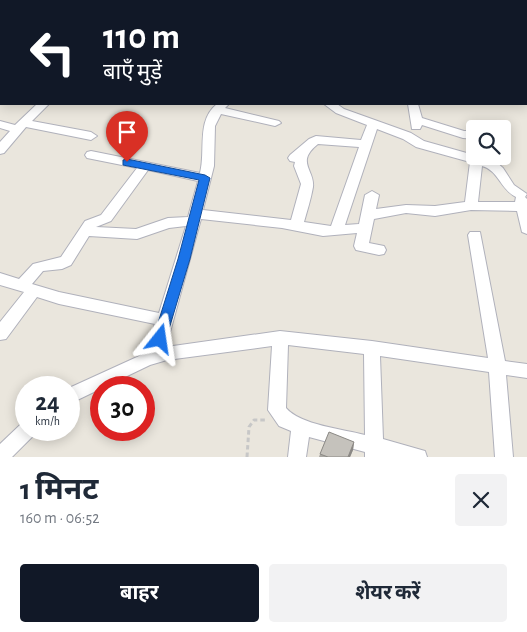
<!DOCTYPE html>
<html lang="hi">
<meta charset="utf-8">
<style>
:root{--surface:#fff;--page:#f2f2f3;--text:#1f2937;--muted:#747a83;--accent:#111827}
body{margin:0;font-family:"Alegreya Sans","Noto Sans Devanagari",sans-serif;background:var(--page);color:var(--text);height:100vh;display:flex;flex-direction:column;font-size:19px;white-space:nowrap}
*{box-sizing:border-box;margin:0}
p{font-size:16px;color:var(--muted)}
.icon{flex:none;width:28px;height:28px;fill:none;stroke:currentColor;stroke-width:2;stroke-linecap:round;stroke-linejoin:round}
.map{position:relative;height:457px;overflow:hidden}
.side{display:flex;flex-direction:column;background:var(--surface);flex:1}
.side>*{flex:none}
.hud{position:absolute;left:0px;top:0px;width:528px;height:105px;box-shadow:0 2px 12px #0003;background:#111827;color:#fff;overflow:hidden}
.fabs{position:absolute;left:466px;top:120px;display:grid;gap:10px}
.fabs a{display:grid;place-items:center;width:45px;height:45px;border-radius:5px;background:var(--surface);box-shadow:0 2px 12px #0003;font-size:25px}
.speed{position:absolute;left:15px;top:376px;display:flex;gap:10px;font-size:25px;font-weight:700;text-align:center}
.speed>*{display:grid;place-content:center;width:65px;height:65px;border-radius:50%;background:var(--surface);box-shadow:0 2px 12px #0003;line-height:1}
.speed small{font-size:12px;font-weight:400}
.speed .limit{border:8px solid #d22;background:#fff;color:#111}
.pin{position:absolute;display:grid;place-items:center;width:42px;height:42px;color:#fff;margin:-51px -21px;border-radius:50% 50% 50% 0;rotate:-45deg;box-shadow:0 0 5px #0007}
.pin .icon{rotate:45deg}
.me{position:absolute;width:55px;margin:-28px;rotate:15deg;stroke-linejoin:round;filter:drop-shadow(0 0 4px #0008)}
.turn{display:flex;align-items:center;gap:18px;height:105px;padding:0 20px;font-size:22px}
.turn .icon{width:65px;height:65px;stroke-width:2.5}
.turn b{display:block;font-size:35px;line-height:42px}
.round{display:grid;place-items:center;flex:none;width:52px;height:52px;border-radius:5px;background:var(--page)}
.head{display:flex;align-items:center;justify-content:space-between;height:85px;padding:0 20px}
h1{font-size:30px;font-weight:700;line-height:38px}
.button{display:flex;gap:10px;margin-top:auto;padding:10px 20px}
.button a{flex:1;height:58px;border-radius:5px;background:var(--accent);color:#fff;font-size:20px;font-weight:700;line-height:58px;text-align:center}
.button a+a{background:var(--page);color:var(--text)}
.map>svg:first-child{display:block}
</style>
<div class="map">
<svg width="527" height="457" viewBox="0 0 527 457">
<rect width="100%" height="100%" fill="#eae6dd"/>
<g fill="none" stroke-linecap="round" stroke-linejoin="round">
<defs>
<g id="minor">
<rect x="199" y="0" width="13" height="1"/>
<rect x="0" y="64" width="1" height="6"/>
<rect x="526" y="65" width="1" height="6"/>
<rect x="0" y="90" width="1" height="6"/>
<rect x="526" y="94" width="1" height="6"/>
<polygon points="37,104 49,104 32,121 91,132 97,136 91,140 26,127 4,153 0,154 0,142 10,131 0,128 0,121 15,125"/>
<path d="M217,104H229L225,108L279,121L281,123L275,126L221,114L215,126L214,166L203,210L291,220L301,184L294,166L295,162L290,161L288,158L290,155L309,139L316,136L361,140L367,125L336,113L324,104H337L344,109L411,133L424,141L495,161L503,168L514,185L527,194L525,197L527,199V234L522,232L517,211L471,210L435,216L406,213L374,219L369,243L384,246L386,250L384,254L379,255L356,250L354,246L357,233L323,236L282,228L201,219L166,347L280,331L372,341L488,358L468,235L470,232H480L505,361L527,364V378L506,375L513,457H495L489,372L380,356L383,439L425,451L427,457H365V452L309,437L306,457H288L291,431L279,426L268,410L272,346L167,360L150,365L69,404V388L148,352L155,324L59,304L37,297L6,339L0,340V322L24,292L0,285V273L19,279L33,264L61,257L85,221L101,215L137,168L87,158L85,155L87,152L91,151L200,173C206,151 196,120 217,104ZM377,129L403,139L416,147L470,162L465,202L435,206L406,205L376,209L379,195L372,191L365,195L359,224L345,225ZM318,144L359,147L331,226L304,222C307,211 311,199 313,187C315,170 295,162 318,144ZM482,166C498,170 501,190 516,197L515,202H478ZM148,170L198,181L188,217L168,218L136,229L96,227L111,221ZM186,226L159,313L59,292L32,284L43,271L62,269L71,265L89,236L137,239L169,228ZM288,345L364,354L365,435C343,429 300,425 286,408Z"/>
<polygon points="408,104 418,104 422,118 464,131 475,131 475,139 463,138 422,125 420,129 412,129"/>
<polygon points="26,422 26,430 36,430 33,436 12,457 0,457 0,444 21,424"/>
</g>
</defs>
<use href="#minor" stroke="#b0b1bb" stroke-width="2"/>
<polyline stroke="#c7c7c7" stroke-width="3" stroke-dasharray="4.5 3" stroke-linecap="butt" points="247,457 249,427 254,420 266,420"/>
<use href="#minor" fill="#fff" fill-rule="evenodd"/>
</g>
<polygon fill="#a9a7a2" points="354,442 353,450 350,457 319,457 320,454"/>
<polygon fill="#8a8884" points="354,442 353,450 350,457 348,457"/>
<polygon fill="#c5c2bc" stroke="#8a8884" points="329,432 354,442 348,457 328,457 320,454"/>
<polygon fill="#1a73e8" stroke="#114b97" points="127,159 205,175 210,178 190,259 166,339 164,343 160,344 155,343 153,339 178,259 199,180 123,165 123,160"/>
</svg>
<div class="fabs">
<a><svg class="icon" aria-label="search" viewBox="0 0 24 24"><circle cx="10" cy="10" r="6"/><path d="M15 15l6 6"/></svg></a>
</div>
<div class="speed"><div>24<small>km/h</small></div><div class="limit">30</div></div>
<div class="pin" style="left:127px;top:162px;background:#d93025"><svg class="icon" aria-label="arrive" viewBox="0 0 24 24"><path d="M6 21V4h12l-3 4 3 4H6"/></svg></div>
<svg class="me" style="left:160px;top:339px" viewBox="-20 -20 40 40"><path d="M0-17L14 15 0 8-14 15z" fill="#1a73e8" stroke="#fff" stroke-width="4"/></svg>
<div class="hud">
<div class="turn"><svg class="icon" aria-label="left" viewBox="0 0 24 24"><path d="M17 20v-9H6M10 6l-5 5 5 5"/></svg><div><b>110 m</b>बाएँ मुड़ें</div></div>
</div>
</div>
<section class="side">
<div class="head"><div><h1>1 मिनट</h1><p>160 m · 06:52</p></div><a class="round"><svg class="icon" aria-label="close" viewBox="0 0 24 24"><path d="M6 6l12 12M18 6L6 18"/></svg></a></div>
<div class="button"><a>बाहर</a><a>शेयर करें</a></div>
</section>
